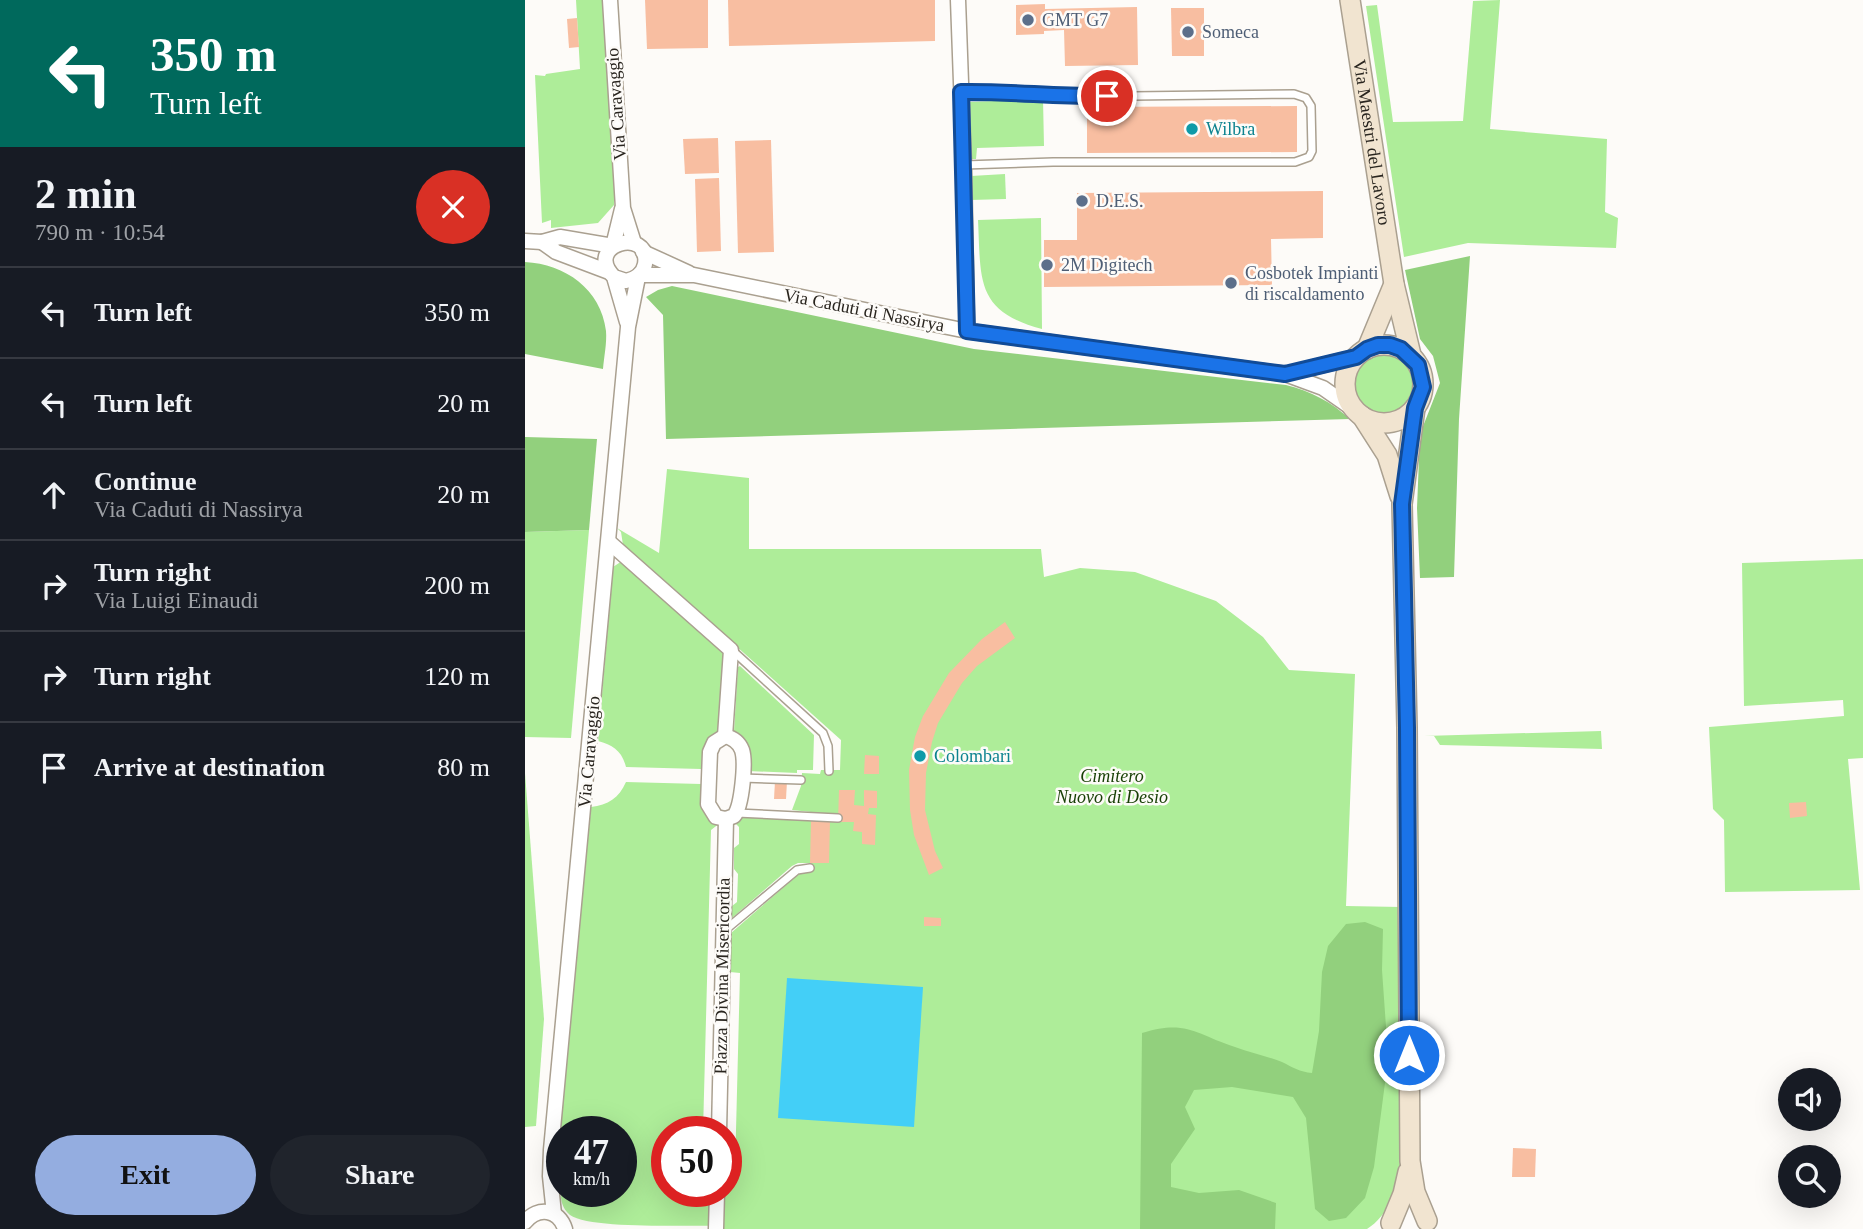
<!DOCTYPE html>
<meta charset="utf-8">
<style>
:root{--surface:#171b24;--page:#20242c;--text:#f1f3f6;--muted:#9ea1a6;--line:#363941;--accent:#94ade0}
body{margin:0;font-family:Georgia,serif;background:var(--page);color:var(--text);height:100vh;display:flex;flex-direction:column;font-size:26px;white-space:nowrap}
*{box-sizing:border-box;margin:0}
p{font-size:23px;color:var(--muted)}
.icon{flex:none;width:38px;height:38px;fill:none;stroke:currentColor;stroke-width:2;stroke-linecap:round;stroke-linejoin:round}
.map{position:relative;flex:1;overflow:hidden}
.side{display:flex;flex-direction:column;background:var(--surface);width:525px}
.side>*{flex:none}
.top-card{background:#00695c;color:#fff;overflow:hidden}
.fabs{position:absolute;left:1253px;top:1068px;display:grid;gap:14px}
.fabs a{display:grid;place-items:center;width:63px;height:63px;border-radius:50%;background:var(--surface);box-shadow:0 7px 28px #0002;font-size:35px}
.speed{position:absolute;left:21px;top:1116px;display:flex;gap:14px;font-size:35px;font-weight:700;text-align:center}
.speed>*{display:grid;place-content:center;width:91px;height:91px;border-radius:50%;background:var(--surface);box-shadow:0 7px 28px #0002;line-height:1}
.speed small{font-size:18px;font-weight:400}
.speed .limit{border:10px solid #d22;background:#fff;color:#111}
.pin{position:absolute;display:grid;place-items:center;width:60px;height:60px;color:#fff;margin:-30px;border:4px solid #fff;border-radius:50%;box-shadow:0 2px 7px #0007}
.me{position:absolute;width:77px;margin:-38px;rotate:0deg;stroke-linejoin:round;filter:drop-shadow(0 0 5px #0008)}
.turn{display:flex;align-items:center;gap:24px;height:147px;padding:0 35px;font-size:32px}
.turn .icon{width:91px;height:91px;stroke-width:2.5}
.turn b{display:block;font-size:49px;line-height:60px}
.round{display:grid;place-items:center;flex:none;width:74px;height:74px;border-radius:37px;background:var(--page)}
.head{display:flex;align-items:center;justify-content:space-between;height:119px;padding:0 35px}
h1{font-size:42px;font-weight:800;line-height:52px}
.cta{display:flex;gap:14px;margin-top:auto;padding:14px 35px}
.cta a{flex:1;height:80px;border-radius:42px;background:var(--accent);color:#111;font-size:28px;font-weight:800;line-height:80px;text-align:center}
.cta a+a{background:var(--page);color:var(--text)}
ul{padding:0;list-style:none}
li{display:flex;align-items:center;gap:21px;height:91px;padding:0 35px;border-top:2px solid var(--line)}
li div{flex:1}
li b{display:block;font-size:26px}
li em{font-style:normal}
main{display:flex;flex:1;min-height:0}
.map>svg:first-child{display:block}
</style>
<main>
<section class="side">
<div class="top-card">
<div class="turn"><svg class="icon" aria-label="left" viewBox="0 0 24 24"><path d="M17 20v-9H6M10 6l-5 5 5 5"/></svg><div><b>350 m</b>Turn left</div></div>
</div>
<div class="head"><div><h1>2 min</h1><p>790 m · 10:54</p></div><a class="round" style="background:#d93025;color:#fff"><svg class="icon" aria-label="close" viewBox="0 0 24 24"><path d="M6 6l12 12M18 6L6 18"/></svg></a></div>
<ul>
<li><svg class="icon" aria-label="left" viewBox="0 0 24 24"><path d="M17 20v-9H6M10 6l-5 5 5 5"/></svg><div><b>Turn left</b></div><em>350 m</em></li>
<li><svg class="icon" aria-label="left" viewBox="0 0 24 24"><path d="M17 20v-9H6M10 6l-5 5 5 5"/></svg><div><b>Turn left</b></div><em>20 m</em></li>
<li><svg class="icon" aria-label="ahead" viewBox="0 0 24 24"><path d="M12 20V5M6 11l6-6 6 6"/></svg><div><b>Continue</b><p>Via Caduti di Nassirya</p></div><em>20 m</em></li>
<li><svg class="icon" aria-label="right" viewBox="0 0 24 24"><path d="M7 20v-9h11M14 6l5 5-5 5"/></svg><div><b>Turn right</b><p>Via Luigi Einaudi</p></div><em>200 m</em></li>
<li><svg class="icon" aria-label="right" viewBox="0 0 24 24"><path d="M7 20v-9h11M14 6l5 5-5 5"/></svg><div><b>Turn right</b></div><em>120 m</em></li>
<li><svg class="icon" aria-label="arrive" viewBox="0 0 24 24"><path d="M6 21V4h12l-3 4 3 4H6"/></svg><div><b>Arrive at destination</b></div><em>80 m</em></li>
</ul>
<div class="cta"><a>Exit</a><a>Share</a></div>
</section>
<div class="map">
<svg width="1338" height="1229" viewBox="0 0 1338 1229">
<rect width="100%" height="100%" fill="#fdfbf8"/>
<g fill="#aeed99">
<polygon points="51,0 79,0 90,133 89,205 73,223 26,228 26,220 17,223 10,75 20,76 21,74 55,69"/>
<polygon points="975,0 965,129 1082,139 1080,212 1093,218 1091,248 943,243 879,257 841,6 852,5 868,122 938,121 948,1"/>
<polygon points="518,99 519,146 452,148 451,159 446,159 445,102"/>
<polygon points="480,174 481,199 446,200 446,176"/>
<path d="M516,218L517,329C450,311 456,280 453,220Z"/>
<circle cx="859" cy="384" r="30"/>
<path d="M142,469L224,478V549H516L519,577L555,568L610,572L691,601L738,637L764,670L830,674L821,906L876,907L877,1170C869,1193 864,1215 842,1229H198L201,1170H210L215,973L205,972L206,933L275,873H285V863H273L267,866L207,918V906L212,902L213,874L209,869V848L214,844V827L210,823L211,817L286,820V812L267,810L276,786L277,773L295,774L296,770H315L316,740L98,545L96,532L92,528L134,553Z"/>
<polygon points="64,530 46,738 0,737 0,532"/>
<polygon points="1338,559 1338,758 1323,759 1335,890 1200,892 1199,820 1188,809 1184,727 1319,716 1318,700 1219,706 1217,563"/>
<path d="M97,561L199,652L193,729L190,736L180,745L176,769L101,767C97,751 88,745 73,741L88,567Z"/>
<polygon points="215,666 289,735 288,770 272,770 272,773 222,771 209,731 213,667"/>
<polygon points="1076,731 1077,749 915,745 909,736 899,736"/>
<polygon points="0,773 19,1019 11,1126 0,1127"/>
<path d="M101,782L176,784L177,808L195,823L186,830L178,1132H142V1192H187L186,1226C157,1225 64,1229 45,1215C32,1204 36,1188 37,1173V1192H96V1132H37V1152L33,1151L66,807C83,805 94,798 101,782Z"/>
</g>
<g fill="#92d07d">
<polygon points="945,256 934,419 929,577 895,578 892,508 895,434 915,383 908,356 895,339 880,270"/>
<path d="M0,262C40,264 76,289 81,331C82,343 79,357 78,369L0,354Z"/>
<path d="M147,286L449,349L761,385C786,391 806,402 825,419L141,439L138,315L121,297L133,290Z"/>
<polygon points="0,437 72,439 64,530 0,532"/>
<path d="M840,922L858,929L857,970L862,1041L860,1083L849,1167L840,1198L821,1218L804,1221L790,1209L781,1118L768,1097L707,1087L669,1090L660,1107L670,1129L646,1164V1187L674,1193L714,1190L751,1203L750,1229H615L617,1033C661,1019 671,1034 710,1047C726,1053 742,1056 757,1062C767,1067 775,1072 787,1073L794,1031L797,972L803,946L821,924Z"/>
</g>
<polygon fill="#43cff7" points="262,978 398,987 389,1127 253,1118"/>
<g fill="#f8bea1">
<polygon points="120,0 183,0 183,48 122,49"/>
<polygon points="203,0 410,0 410,41 204,46"/>
<polygon points="520,4 520,9 612,7 613,65 540,66 539,30 519,31 519,34 491,35 491,5"/>
<polygon points="646,8 679,8 679,56 647,56"/>
<polygon points="52,18 54,47 44,48 42,19"/>
<polygon points="772,106 772,152 562,153 562,107"/>
<polygon points="193,138 194,173 160,174 158,139"/>
<polygon points="246,140 249,252 213,253 210,141"/>
<polygon points="194,178 196,251 172,252 170,179"/>
<polygon points="798,191 798,238 746,239 747,285 519,287 519,240 552,240 552,193"/>
<polygon points="480,622 490,638 452,666 437,683 413,723 407,742 401,773 400,810 410,851 418,868 404,875 389,835 385,810 384,770 390,737 398,716 424,673 457,639"/>
<polygon points="340,755 354,756 354,774 339,774"/>
<polygon points="250,781 262,781 261,799 249,799"/>
<polygon points="314,790 330,790 329,805 339,806 339,790 352,791 352,808 344,808 343,814 351,815 350,845 337,844 337,832 328,831 329,822 313,822"/>
<polygon points="1281,802 1282,816 1265,818 1264,803"/>
<polygon points="286,820 305,821 304,863 285,863"/>
<polygon points="399,917 416,918 416,926 399,926"/>
<polygon points="988,1148 1011,1149 1010,1177 987,1177"/>
</g>
<g fill="none" stroke-linecap="round" stroke-linejoin="round">
<defs>
<g id="lane">
<polyline points="437,92 491,91 529,97 769,94 781,98 786,106 787,151 784,157 770,162 528,162 439,165"/>
<polyline points="208,651 298,733 303,746 304,771"/>
<polyline points="217,778 276,780"/>
<polyline points="212,813 313,818"/>
<polyline points="199,931 272,870 285,868"/>
</g>
<g id="street">
<polyline points="85,0 98,208 109,243"/>
<polyline points="433,0 439,165 442,331"/>
<polyline points="0,241 17,242 35,237 88,246 97,209"/>
<polyline points="17,242 31,252 84,272"/>
<polyline points="118,252 164,273"/>
<polyline points="114,275 169,275 442,331 760,374 798,388 831,411"/>
<path d="M89,277L101,281C110,279 118,275 120,264C126,226 57,244 89,277L102,322"/>
<polyline points="761,374 831,357"/>
<polyline points="84,542 206,650 200,736"/>
<path d="M200,736C208,738 214,742 217,750C221,762 217,806 209,816L201,819L191,817L183,804L185,752L189,743Z"/>
<polyline points="194,1132 201,819"/>
<polyline points="29,1214 25,1176 26,1150 103,327 113,277"/>
<path d="M0,1222C13,1206 34,1209 40,1229"/>
<polyline points="191,1229 192,1192"/>
</g>
<g id="secondary">
<path id="s1" d="M825,0L869,284L886,355"/>
<circle cx="859" cy="384" r="39"/>
<polyline points="842,349 869,284"/>
<polyline points="890,408 877,504 882,728 885,1161 890,1192 902,1221"/>
<polyline points="837,416 862,455 875,496"/>
<polyline points="866,1223 878,1194 883,1172"/>
</g>
</defs>
<use href="#lane" stroke="#aaa090" stroke-width="10"/>
<use href="#street" stroke="#aaa090" stroke-width="17"/>
<use href="#secondary" stroke="#aaa090" stroke-width="22"/>
<use href="#lane" stroke="#fff" stroke-width="7"/>
<use href="#street" stroke="#fff" stroke-width="14"/>
<use href="#secondary" stroke="#f1e4d0" stroke-width="19"/>
</g>
<g fill="none" stroke-linecap="round" stroke-linejoin="round">
<defs>
<path id="route" d="M582,96C533,97 485,91 436,92L442,331L760,374L831,357L842,349L853,345H865L876,349L893,365L898,387L890,408L877,504L882,728L884,1055"/>
</defs>
<use href="#route" stroke="#114b97" stroke-width="18"/>
<use href="#route" stroke="#1a73e8" stroke-width="12"/>
</g>
<g fill="#5c6f8a" stroke="#fdfbf8" stroke-width="2.5">
<circle cx="503" cy="20" r="7"/>
<circle cx="663" cy="32" r="7"/>
<circle cx="557" cy="201" r="7"/>
<circle cx="522" cy="265" r="7"/>
<circle cx="706" cy="283" r="7"/>
</g>
<g fill="#0f9aa8" stroke="#fdfbf8" stroke-width="2.5">
<circle cx="667" cy="129" r="7"/>
<circle cx="395" cy="756" r="7"/>
</g>
<g text-anchor="middle" stroke-width="5" stroke-linejoin="round" paint-order="stroke">
<g font-size="18" fill="#4e5e75" stroke="#fdfbf8" text-anchor="start">
<text x="517" y="26">GMT G7</text>
<text x="677" y="38">Someca</text>
<text x="571" y="207">D.E.S.</text>
<text x="536" y="271">2M Digitech</text>
<text x="720" y="279">Cosbotek Impianti<tspan x="720" dy="21">di riscaldamento</tspan></text>
</g>
<g font-size="18" fill="#29251f" stroke="#fdfbf8">
<text transform="translate(91 104) rotate(-94)" y="6">Via Caravaggio</text>
<text dy="6" stroke="none"><textPath href="#s1" startOffset="144">Via Maestri del Lavoro</textPath></text>
<text transform="translate(339 310) rotate(11)" y="6">Via Caduti di Nassirya</text>
<text transform="translate(64 752) rotate(-85)" y="6">Via Caravaggio</text>
<text transform="translate(197 976) rotate(-89)" y="6">Piazza Divina Misericordia</text>
</g>
<g font-size="18" fill="#0d838f" stroke="#fdfbf8" text-anchor="start">
<text x="681" y="135">Wilbra</text>
<text x="409" y="762">Colombari</text>
</g>
<g font-size="18" font-style="italic" fill="#173f04" stroke="#fdfbf8">
<text x="587" y="782">Cimitero<tspan x="587" dy="21">Nuovo di Desio</tspan></text>
</g>
</g>
</svg>
<div class="fabs">
<a><svg class="icon" aria-label="sound" viewBox="0 0 24 24"><path d="M4 9h4l5-4v14l-5-4H4zM17 9q2 3 0 6"/></svg></a>
<a><svg class="icon" aria-label="search" viewBox="0 0 24 24"><circle cx="10" cy="10" r="6"/><path d="M15 15l6 6"/></svg></a>
</div>
<div class="speed"><div>47<small>km/h</small></div><div class="limit">50</div></div>
<div class="pin" style="left:582px;top:96px;background:#d93025"><svg class="icon" aria-label="arrive" viewBox="0 0 24 24"><path d="M6 21V4h12l-3 4 3 4H6"/></svg></div>
<svg class="me" style="left:884px;top:1055px" viewBox="-20 -20 40 40"><circle r="17" fill="#1a73e8" stroke="#fff" stroke-width="3"/><path d="M0-11L8 9 0 5-8 9z" fill="#fff"/></svg>
</div>
</main>
